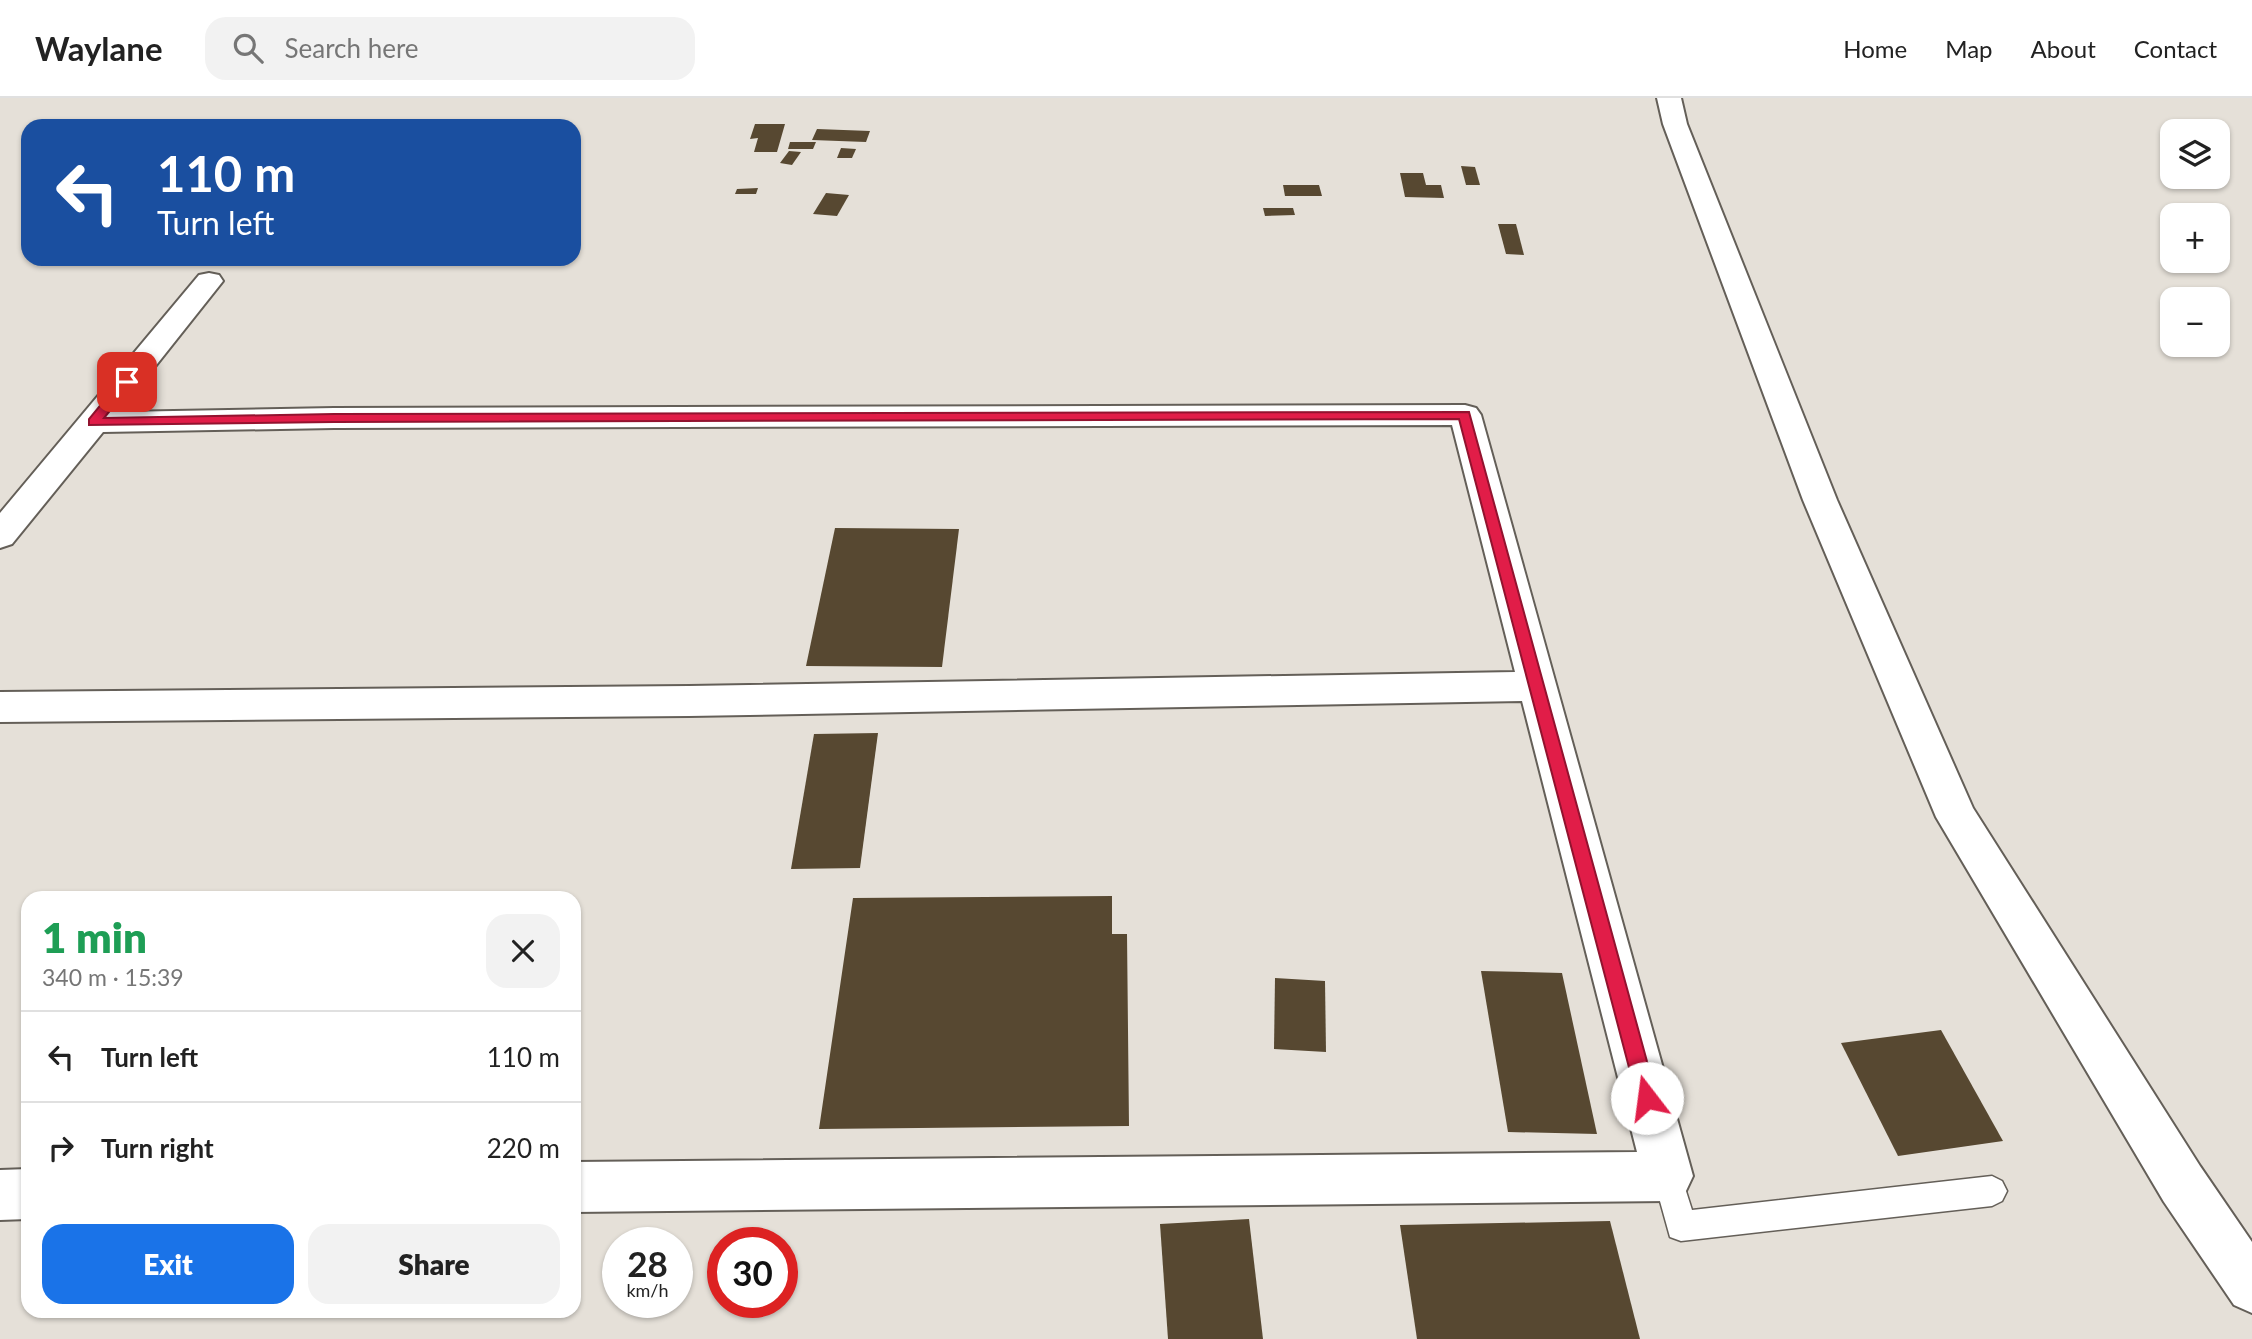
<!DOCTYPE html>
<meta charset="utf-8">
<style>
:root{--surface:#fff;--page:#f2f2f2;--text:#222;--muted:#767676;--line:#e0e0e0;--accent:#1a73e8}
body{margin:0;font-family:Lato,sans-serif;background:var(--page);color:var(--text);height:100vh;display:flex;flex-direction:column;font-size:26px;white-space:nowrap}
*{box-sizing:border-box;margin:0}
p{font-size:23px;color:var(--muted)}
.icon{flex:none;width:38px;height:38px;fill:none;stroke:currentColor;stroke-width:2;stroke-linecap:round;stroke-linejoin:round}
.map{position:relative;flex:1;overflow:hidden}
.side{position:absolute;left:21px;top:793px;width:560px;height:427px;display:flex;flex-direction:column;background:var(--surface);border-radius:21px;box-shadow:0 2px 5px #0004}
.side>*{flex:none}
.top-card{position:absolute;left:21px;top:21px;width:560px;height:147px;border-radius:21px;box-shadow:0 2px 5px #0004;background:#1a4fa0;color:#fff;overflow:hidden}
.controls{position:absolute;left:2160px;top:21px;display:grid;gap:14px}
.controls a{display:grid;place-items:center;width:70px;height:70px;border-radius:14px;background:var(--surface);box-shadow:0 2px 5px #0004;font-size:35px}
.speed{position:absolute;left:602px;top:1129px;display:flex;gap:14px;font-size:35px;font-weight:700;text-align:center}
.speed>*{display:grid;place-content:center;width:91px;height:91px;border-radius:50%;background:var(--surface);box-shadow:0 2px 5px #0004;line-height:1}
.speed small{font-size:18px;font-weight:400}
.speed .limit{border:10px solid #d22;background:#fff;color:#111}
.pin{position:absolute;display:grid;place-items:center;width:60px;height:60px;color:#fff;margin:-30px;border-radius:14px;box-shadow:0 4px 10px #0006}
.me{position:absolute;width:77px;margin:-38px;rotate:345deg;stroke-linejoin:round;filter:drop-shadow(0 0 5px #0008)}
.turn{display:flex;align-items:center;gap:24px;height:147px;padding:0 21px;font-size:32px}
.turn .icon{width:91px;height:91px;stroke-width:2.5}
.turn b{display:block;font-size:49px;line-height:60px}
.round{display:grid;place-items:center;flex:none;width:74px;height:74px;border-radius:21px;background:var(--page)}
.headline{display:flex;align-items:center;justify-content:space-between;height:119px;padding:0 21px}
h1{font-size:42px;font-weight:800;line-height:52px;color:#1e9e55}
.button{display:flex;gap:14px;margin-top:auto;padding:14px 21px}
.button a{flex:1;height:80px;border-radius:21px;background:var(--accent);color:#fff;font-size:28px;font-weight:800;line-height:80px;text-align:center}
.button a+a{background:var(--page);color:var(--text)}
ul{padding:0;list-style:none}
li{display:flex;align-items:center;gap:21px;height:91px;padding:0 21px;border-top:2px solid var(--line)}
li div{flex:1}
li b{display:block;font-size:26px}
li em{font-style:normal}
header{display:flex;align-items:center;gap:42px;box-sizing:border-box;height:98px;padding:0 35px;background:var(--surface);border-bottom:2px solid var(--line)}
header strong{font-size:33px}
nav{display:flex;gap:38px;margin-inline-start:auto;font-size:24px}
.search{width:490px;height:63px;background:var(--page);display:flex;align-items:center;gap:18px;box-sizing:border-box;padding:0 24px;border-radius:21px;color:var(--muted);font-size:26px}
.map>svg:first-child{display:block}
</style>
<header>
<strong>Waylane</strong>
<div class="search"><svg class="icon" aria-label="search" viewBox="0 0 24 24"><circle cx="10" cy="10" r="6"/><path d="M15 15l6 6"/></svg>Search here</div>
<nav><a>Home</a><a>Map</a><a>About</a><a>Contact</a></nav>
</header>
<div class="map">
<svg width="2252" height="1241" viewBox="0 0 2252 1241">
<rect width="100%" height="100%" fill="#e5e0d8"/>
<g fill="#574831">
<polygon points="755,26 785,26 777,54 754,54 758,40 750,41"/>
<polygon points="817,31 870,33 866,44 812,42"/>
<polygon points="790,44 816,44 813,51 788,51"/>
<polygon points="841,50 856,51 852,60 837,60"/>
<polygon points="789,53 801,54 792,67 780,65"/>
<polygon points="1461,68 1475,69 1480,87 1466,87"/>
<polygon points="1400,75 1423,75 1426,87 1441,87 1444,100 1405,99"/>
<polygon points="1283,87 1319,87 1322,98 1285,98"/>
<polygon points="758,90 756,96 735,96 737,91"/>
<polygon points="826,95 849,97 837,118 813,116"/>
<polygon points="1263,110 1293,110 1295,117 1265,118"/>
<polygon points="1498,126 1516,126 1524,157 1506,156"/>
<polygon points="835,430 959,431 942,569 806,568"/>
<polygon points="878,635 860,770 791,771 814,636"/>
<polygon points="1112,798 1112,836 1127,836 1129,1028 819,1031 853,800"/>
<polygon points="1481,873 1562,875 1597,1036 1508,1034"/>
<polygon points="1275,880 1325,883 1326,954 1274,951"/>
<polygon points="1941,932 2003,1043 1898,1058 1841,945"/>
<polygon points="1249,1121 1263,1241 1168,1241 1160,1126"/>
<polygon points="1610,1123 1640,1241 1417,1241 1400,1127"/>
</g>
<g fill="none" stroke-linecap="round" stroke-linejoin="round">
<defs>
<polygon id="lane" points="1668,1063 1678,1068 1692,1112 1992,1078 2002,1083 2007,1093 2002,1103 1992,1108 1681,1143 1670,1139 1653,1078 1658,1068"/>
<g id="street">
<polygon points="1657,0 1681,0 1687,26 1837,402 1973,710 2200,1068 2252,1144 2252,1215 2234,1207 2164,1104 1936,719 1803,402 1663,26"/>
<polygon points="209,175 219,177 223,183 119,314 334,310 1465,307 1476,310 1481,317 1693,1078 1685,1095 1668,1103 574,1114 574,1064 1637,1054 1522,603 689,618 0,624 0,594 689,588 1515,574 1452,327 334,330 103,334 12,446 0,450 0,415 199,177"/>
<polygon points="28,1071 28,1121 0,1122 0,1072"/>
</g>
</defs>
<use href="#lane" stroke="#645f58" stroke-width="3"/>
<use href="#street" stroke="#645f58" stroke-width="4"/>
<use href="#lane" fill="#fff" fill-rule="evenodd"/>
<use href="#street" fill="#fff" fill-rule="evenodd"/>
</g>
<polygon fill="#e11d48" stroke="#92132f" stroke-width="2" points="127,280 133,284 104,320 334,316 1469,314 1657,1000 1654,1007 1647,1010 1640,1007 1637,1000 1459,321 334,324 89,327 89,321 122,281"/>
</svg>
<div class="controls">
<a><svg class="icon" aria-label="layers" viewBox="0 0 24 24"><path d="M12 4l9 5-9 5-9-5zM3 14l9 5 9-5"/></svg></a>
<a>+</a>
<a>−</a>
</div>
<div class="speed"><div>28<small>km/h</small></div><div class="limit">30</div></div>
<div class="pin" style="left:127px;top:284px;background:#d93025"><svg class="icon" aria-label="arrive" viewBox="0 0 24 24"><path d="M6 21V4h12l-3 4 3 4H6"/></svg></div>
<svg class="me" style="left:1647px;top:1000px" viewBox="-20 -20 40 40"><circle r="19" fill="#fff"/><path d="M0-13L10 11 0 6-10 11z" fill="#e11d48"/></svg>
<div class="top-card">
<div class="turn"><svg class="icon" aria-label="left" viewBox="0 0 24 24"><path d="M17 20v-9H6M10 6l-5 5 5 5"/></svg><div><b>110 m</b>Turn left</div></div>
</div>
<section class="side">
<div class="headline"><div><h1>1 min</h1><p>340 m · 15:39</p></div><a class="round"><svg class="icon" aria-label="close" viewBox="0 0 24 24"><path d="M6 6l12 12M18 6L6 18"/></svg></a></div>
<ul>
<li><svg class="icon" aria-label="left" viewBox="0 0 24 24"><path d="M17 20v-9H6M10 6l-5 5 5 5"/></svg><div><b>Turn left</b></div><em>110 m</em></li>
<li><svg class="icon" aria-label="right" viewBox="0 0 24 24"><path d="M7 20v-9h11M14 6l5 5-5 5"/></svg><div><b>Turn right</b></div><em>220 m</em></li>
</ul>
<div class="button"><a>Exit</a><a>Share</a></div>
</section>
</div>
